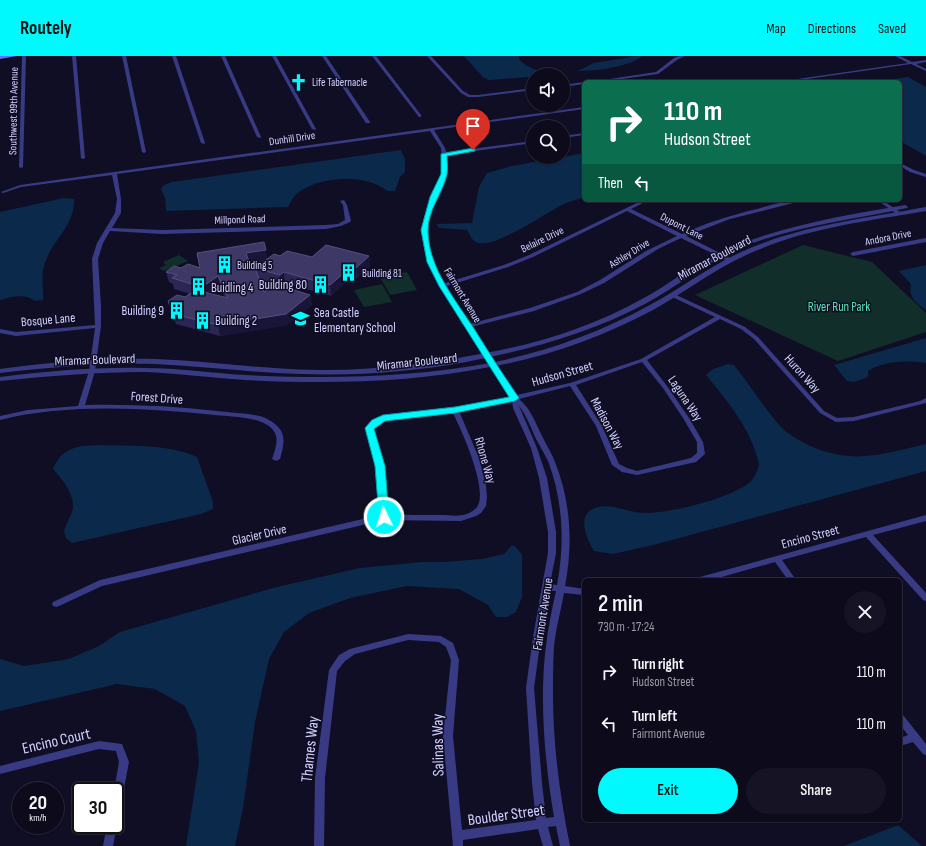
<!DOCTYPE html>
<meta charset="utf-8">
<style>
:root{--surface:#0c0a1b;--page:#151324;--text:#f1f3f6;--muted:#9a9aa3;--line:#2c2b3a;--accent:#00f9fc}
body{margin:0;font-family:"Sofia Sans Condensed",sans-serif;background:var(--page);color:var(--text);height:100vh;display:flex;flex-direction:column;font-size:15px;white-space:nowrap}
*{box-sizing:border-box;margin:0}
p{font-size:13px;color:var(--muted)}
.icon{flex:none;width:22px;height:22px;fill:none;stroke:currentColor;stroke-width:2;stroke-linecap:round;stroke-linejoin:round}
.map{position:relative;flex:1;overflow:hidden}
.details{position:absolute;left:582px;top:522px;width:320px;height:244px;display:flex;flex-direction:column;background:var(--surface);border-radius:6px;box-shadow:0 1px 3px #0004,0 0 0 1px var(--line)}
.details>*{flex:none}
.banner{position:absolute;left:582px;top:24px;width:320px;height:122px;border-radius:6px;box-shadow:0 1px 3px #0004,0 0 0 1px var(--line);background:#0b6e4f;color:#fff;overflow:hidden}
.controls{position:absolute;left:526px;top:12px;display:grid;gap:8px}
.controls a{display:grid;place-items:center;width:44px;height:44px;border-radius:50%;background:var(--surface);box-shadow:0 1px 3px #0004,0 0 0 1px var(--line);font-size:20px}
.speed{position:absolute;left:12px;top:726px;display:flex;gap:8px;font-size:20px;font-weight:700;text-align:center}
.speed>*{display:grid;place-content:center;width:52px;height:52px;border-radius:50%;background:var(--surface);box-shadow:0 1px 3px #0004,0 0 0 1px var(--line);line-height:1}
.speed small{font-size:10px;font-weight:400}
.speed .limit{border:2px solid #111;border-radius:6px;background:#fff;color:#111}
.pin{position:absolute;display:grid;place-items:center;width:34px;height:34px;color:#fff;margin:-41px -17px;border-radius:50% 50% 50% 0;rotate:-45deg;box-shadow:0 0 4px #0007}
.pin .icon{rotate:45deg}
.me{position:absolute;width:44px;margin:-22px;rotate:356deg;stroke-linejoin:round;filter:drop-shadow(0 0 3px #0008)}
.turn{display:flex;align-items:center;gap:14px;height:84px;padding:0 16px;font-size:18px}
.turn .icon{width:52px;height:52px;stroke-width:2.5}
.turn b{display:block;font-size:28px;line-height:34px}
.then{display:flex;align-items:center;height:38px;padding:0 16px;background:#0003;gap:8px;font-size:15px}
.round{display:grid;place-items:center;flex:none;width:42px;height:42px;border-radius:21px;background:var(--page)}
.summary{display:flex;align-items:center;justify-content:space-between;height:68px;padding:0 16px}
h1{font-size:24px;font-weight:600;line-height:30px}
.primary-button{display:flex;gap:8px;margin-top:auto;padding:8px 16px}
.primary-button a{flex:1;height:46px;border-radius:24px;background:var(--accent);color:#111;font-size:16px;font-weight:600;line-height:46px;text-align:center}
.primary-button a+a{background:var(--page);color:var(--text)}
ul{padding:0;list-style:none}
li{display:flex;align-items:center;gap:12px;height:52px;padding:0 16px}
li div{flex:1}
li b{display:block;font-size:15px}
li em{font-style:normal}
header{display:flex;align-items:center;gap:24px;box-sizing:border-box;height:56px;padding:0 20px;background:var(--accent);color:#111}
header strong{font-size:19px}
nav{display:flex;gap:22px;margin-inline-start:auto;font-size:14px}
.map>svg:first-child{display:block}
</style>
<header>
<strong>Routely</strong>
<nav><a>Map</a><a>Directions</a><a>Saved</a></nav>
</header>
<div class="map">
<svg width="926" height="790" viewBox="0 0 926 790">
<rect width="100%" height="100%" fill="#100e24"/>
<g fill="#112e2b">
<polygon points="803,189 872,206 926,257 926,276 838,305 695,239"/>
<polygon points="179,199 188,205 164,215 159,212 166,209 163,206"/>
<polygon points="407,216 417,234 390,239 380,221"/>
<polygon points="382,228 392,246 364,251 354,234"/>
</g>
<g fill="#0b294a">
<path d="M464,0H519V3C536,22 555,11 564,18L489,24L483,21Z"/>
<path d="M637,0H642C631,11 593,15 578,15L594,7Z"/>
<polygon points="908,21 926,31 926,100 900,85 900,26 872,26"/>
<path d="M401,94L405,103V116L400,121L395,135H387C366,117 321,120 299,136C294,139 291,146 288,151L166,155L165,142L161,133L164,129L172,126Z"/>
<path d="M584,97V141C576,144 566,146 558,151C541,160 497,191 478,187C472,186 470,178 467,174L439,172L437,169V168L472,167L479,131L487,117L512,110Z"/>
<path d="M64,142L74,143C75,170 52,184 45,207C40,221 44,230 43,244L35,245C25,237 11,241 0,244V156Z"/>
<path d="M926,209V254C916,247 908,241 911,228L899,215Z"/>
<path d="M926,282V307C908,304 884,305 868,315V321L854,326L847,325L834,309Z"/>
<path d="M728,308L734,309C750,329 764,352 782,372C789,379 801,385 810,390C853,409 883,398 926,388V415L657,488L613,498L594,495C588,485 577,463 591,454C607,444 628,457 644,457C671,457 728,443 749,427C754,424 757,415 759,409C752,374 728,346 706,319L713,313Z"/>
<path d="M99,389C128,390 170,388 197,401L213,446V453L201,458L72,487L66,482L64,475C66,468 72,459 73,452C74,437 62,423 53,413C62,391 77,390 99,389Z"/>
<polygon points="511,490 515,490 522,499 522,541 516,556 507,561 496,561 488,549 459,533 407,530 350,542 309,557 284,576 269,603 255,666 243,752 235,790 186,790 199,706 196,675 185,650 155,633 117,628 0,655 0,603 24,610 69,603 99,590 120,576 277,531 360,512 422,506 443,506 482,503 504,498"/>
<polygon points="898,769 922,790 844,790"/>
</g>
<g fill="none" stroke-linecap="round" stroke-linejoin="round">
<g fill="#383b84" fill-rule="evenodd">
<polygon points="22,0 26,0 23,111 21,112 19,111"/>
<polygon points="72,0 76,0 85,102 83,103 81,102"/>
<polygon points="122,0 126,0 146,96 144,97 142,96"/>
<polygon points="172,0 176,0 205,87 205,88 201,87"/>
<polygon points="221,0 225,0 261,81 261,82 257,81"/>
<polygon points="272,0 276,0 316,73 316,74 312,73"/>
<polygon points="322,0 326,0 370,66 370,67 366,67"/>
<polygon points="372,0 376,0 421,59 421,61 419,61"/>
<polygon points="427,0 431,0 463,35 470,39 478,39 533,32 533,34 478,41 468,41 461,37"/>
<polygon points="679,0 685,0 677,4 658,18 600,26 590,26 656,16 674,2"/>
<polygon points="895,0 900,0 912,6 926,4 926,6 916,8 926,13 926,15 911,8 787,26 777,26 908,7"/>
<polygon points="584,26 584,28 563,31 563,29"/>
<path d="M584,51V53L434,74L445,92L446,96L533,85V87L446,99C450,127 430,146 427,173C426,178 431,201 433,206C435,213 441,220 445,227L504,209L529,199L643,144H649L631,153L682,178C706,167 731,159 757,153C773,148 789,144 805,144L730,163L686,180L732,203V205H728L681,182L658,193L604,227L581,238L534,255L471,271L508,325L517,339L570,327L641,303L715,261L670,240V238L672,237L745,271L758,281L824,355L837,362L854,361L920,345L926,342V347L854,365L836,366L820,357L754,283L741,273L720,263L647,304L667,330L689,362L703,386L705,398L696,406L637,419L622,416L612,409L596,370L570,330L519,343C531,353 536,368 543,382C547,390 552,398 555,406C571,446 573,489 565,530L584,533V539L564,537C561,554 556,572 554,590C553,607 553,623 553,639C553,690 560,740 570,790H560L556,770L548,771L553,790H543L538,773L463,784V790H453L443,680L451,604L446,591L439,586L408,584L355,598L345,605L337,615L325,722L324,790H314L315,722L329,614L339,599L350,593L408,578L441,580L453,587L459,604L453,680L462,774L536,764L532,727L526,632L533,581L548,497V476L539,422L531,392L513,352L512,344L480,352L459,355L479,402L486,430L487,441L486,450L481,457L476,460L461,465L384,464L102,530L59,550L56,551L53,550L52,548L53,546L100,524L380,459L376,410L367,372L373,364L383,360L480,348L511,341L502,325L464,270L442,232L439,230L440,229L427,206L421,174L425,158L440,125L443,109L441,92L430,75L117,118L121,143V157L112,172L162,174L326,169L338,168L345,164L343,149L340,145L344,144L347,149L351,165L350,166L341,170L326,173L162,178L110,175L103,187L98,203L101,250V270L95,315L85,349C129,348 173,350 217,355C231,357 246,357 260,360C266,362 274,366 278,371C287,380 283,392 280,403L276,405L272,403C275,394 280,382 273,374C261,360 233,361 215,359C148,352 66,347 0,364V360L28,354L78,350L89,315L95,272L16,280L0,277V273L16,276L95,269L92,203L97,187L115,157L117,143L112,119L21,131L3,137L1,136L20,129ZM627,155L677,180L646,195L600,224L577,236L530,252L469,268L447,230L508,211L533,201ZM642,306L663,332L683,362L697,386V397L691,402L637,415L627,412L619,408L602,370L576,329ZM519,350C527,360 531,372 536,383C540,390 544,397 548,405C563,444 565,488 557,529L550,528L556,497V476L547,422L537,392ZM452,355C461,373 489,434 477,451C475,454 471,456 467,458C459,461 449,459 440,459C422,459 405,459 388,458L384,410L373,372L377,368L385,364ZM549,535H556C552,553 548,571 546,590C539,643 545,708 554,761L546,762L542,727L534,632L541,581Z"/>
<polygon points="584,77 584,79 563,82 563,80"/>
<polygon points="900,107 914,114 926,118 926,121 910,116 900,110"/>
<polygon points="877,144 882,144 903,158 898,159"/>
<polygon points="926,182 926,186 853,200 850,198 853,196"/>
<polygon points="926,459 926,465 873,479 926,537 926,545 923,544 866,481 782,504 796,524 788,524 775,506 711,524 696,524 697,522 700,521"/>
<polygon points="900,658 903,659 926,688 926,699 923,698 913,686 900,690 900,682 908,679 900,669"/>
<polygon points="99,685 122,688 129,706 120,753 119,756 115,758 115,735 114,735 119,706 116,695 99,693 0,718 0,710"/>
<polygon points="115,765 117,769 113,790 103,790 107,769 115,769"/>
</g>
<g fill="#383b84" fill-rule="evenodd">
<path d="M905,149L908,151L907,152C852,164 795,170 742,191C707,206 678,230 645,248C588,278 528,294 466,306C412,316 356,320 301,318C252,317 204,310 155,308C103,307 52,311 0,317V313C51,306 103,302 155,303C211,305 267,314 324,314C384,314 442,306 501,294C550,284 599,267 642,243C669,229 691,209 719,197C778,170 842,160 905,149Z"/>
<path d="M926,151V155C868,165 807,172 753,196C717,211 687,235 653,254C602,281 547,301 490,311C409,327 327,328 245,324C211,322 178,317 144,316C96,316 48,320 0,325V321C48,315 96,311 144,312C178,312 211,317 245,319C327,323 409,322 490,307C545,296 599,277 648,250C682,232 712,208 748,193C804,169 867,162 926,151Z"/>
</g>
<polygon fill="#6871ff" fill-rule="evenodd" points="0,0 17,0 0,3"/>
</g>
<path fill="#2b2653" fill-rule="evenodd" d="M197,197L268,202L280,200L312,201L369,200L370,211L357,222L352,221L331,240L285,227L281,230L310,239L312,249L287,269L220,280L176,268L171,256L168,245L185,241L190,238L174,233L173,228L169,226L166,216L181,212L200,211ZM265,205L252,214L250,207ZM259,223L275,228L264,236ZM220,230L225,242L210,237Z"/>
<g fill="#181538">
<polygon points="266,194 268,204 248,207 246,197"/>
<polygon points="369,200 370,211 357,222 356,212"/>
<polygon points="351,211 352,221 331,240 330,229"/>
<polygon points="284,216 285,227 281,230 280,219"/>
<polygon points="218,220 220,230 204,242 202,231"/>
<polygon points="310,239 312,249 287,269 220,280 218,269"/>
</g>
<polygon fill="#3d3865" stroke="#54507e" points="264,186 266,194 246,197 252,214 274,198 280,200 287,195 312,201 326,189 369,200 356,212 351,211 330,229 284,216 280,219 255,212 264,236 275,228 310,239 286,258 218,269 173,258 168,245 177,239 185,241 196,234 228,242 218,220 202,231 172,222 177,219 166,216 174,210 181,212 188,208 200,212 197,197"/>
<path fill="#00f9fc" stroke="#00a2a4" d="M473,92L475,93V95L447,100C447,105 448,113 447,118C443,137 427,155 428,176C429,212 454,242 473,271C488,295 503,319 519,342L515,345L455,357L385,365L374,373L385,410L389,461L384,465L379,461L375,410L365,372L372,364L383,359L455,351L509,341L439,230L427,206L421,174L430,141L441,118V98Z"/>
<defs>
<symbol id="church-bare" viewBox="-9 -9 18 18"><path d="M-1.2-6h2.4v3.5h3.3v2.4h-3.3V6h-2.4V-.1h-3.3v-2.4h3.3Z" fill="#00f9fc" stroke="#100e24" stroke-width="2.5" paint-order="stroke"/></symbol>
<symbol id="building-bare" viewBox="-9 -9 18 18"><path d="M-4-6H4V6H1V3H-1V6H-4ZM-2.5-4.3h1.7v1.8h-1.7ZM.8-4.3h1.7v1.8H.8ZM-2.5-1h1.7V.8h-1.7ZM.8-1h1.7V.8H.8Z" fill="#00f9fc" stroke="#100e24" stroke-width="2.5" paint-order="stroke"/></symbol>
<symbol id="school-bare" viewBox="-9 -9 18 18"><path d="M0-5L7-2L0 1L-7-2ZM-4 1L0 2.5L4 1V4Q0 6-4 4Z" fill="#00f9fc" stroke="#100e24" stroke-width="2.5" paint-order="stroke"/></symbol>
</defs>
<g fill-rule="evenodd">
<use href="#church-bare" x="286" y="14" width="25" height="25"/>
<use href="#building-bare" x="212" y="196" width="25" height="25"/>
<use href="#building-bare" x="336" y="204" width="25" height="25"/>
<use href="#building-bare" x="308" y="216" width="25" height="25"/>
<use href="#building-bare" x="186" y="218" width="25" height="25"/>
<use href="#building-bare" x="164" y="242" width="25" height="25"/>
<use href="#school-bare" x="288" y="250" width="25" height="25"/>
<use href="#building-bare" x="190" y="252" width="25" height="25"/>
</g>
<g text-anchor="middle" stroke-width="3" stroke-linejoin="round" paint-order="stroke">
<g font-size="11" fill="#d2d1ff" stroke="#100e24" text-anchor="start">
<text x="312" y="30">Life Tabernacle</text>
<text x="237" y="213">Building 5</text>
<text x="362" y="221">Building 81</text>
</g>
<g font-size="11" fill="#d2d1ff" stroke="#100e24">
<text transform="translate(13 55) rotate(-89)" y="4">Southwest 99th Avenue</text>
<text transform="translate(292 82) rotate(-8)" y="4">Dunhill Drive</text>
<text transform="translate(240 163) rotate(-2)" y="4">Millpond Road</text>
<text transform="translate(682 170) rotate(27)" y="4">Dupont Lane</text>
<text transform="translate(888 181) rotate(-11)" y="4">Andora Drive</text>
<text transform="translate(542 183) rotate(-26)" y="4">Belaire Drive</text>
<text transform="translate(629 197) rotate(-32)" y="4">Ashley Drive</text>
<text transform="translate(463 239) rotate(59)" y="4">Fairmont Avenue</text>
</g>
<g font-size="13" fill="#d2d1ff" stroke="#100e24">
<text transform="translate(714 201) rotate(-28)" y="5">Miramar Boulevard</text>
<text transform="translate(48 263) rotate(-5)" y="5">Bosque Lane</text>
<text transform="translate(95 303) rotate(-2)" y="5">Miramar Boulevard</text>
<text transform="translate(417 305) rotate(-6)" y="5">Miramar Boulevard</text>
<text transform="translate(562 317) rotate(-16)" y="5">Hudson Street</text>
<text transform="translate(803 317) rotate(48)" y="5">Huron Way</text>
<text transform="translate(157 341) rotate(4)" y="5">Forest Drive</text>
<text transform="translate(686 342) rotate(56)" y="5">Laguna Way</text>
<text transform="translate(608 367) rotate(62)" y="5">Madison Way</text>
<text transform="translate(486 404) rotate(74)" y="5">Rhone Way</text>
<text transform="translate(259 478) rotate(-13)" y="5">Glacier Drive</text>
<text transform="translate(810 480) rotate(-15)" y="5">Encino Street</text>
<text transform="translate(542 558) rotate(-81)" y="5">Fairmont Avenue</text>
</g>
<g font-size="13" fill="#d2d1ff" stroke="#100e24" text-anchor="start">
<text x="307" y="233" text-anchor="end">Building 80</text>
<text x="211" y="236">Buidling 4</text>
<text x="164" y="259" text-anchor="end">Building 9</text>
<text x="314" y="261">Sea Castle<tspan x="314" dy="15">Elementary School</tspan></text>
<text x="215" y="269">Building 2</text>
</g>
<g font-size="13" fill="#5ae2b4" stroke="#100e24">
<text x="839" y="255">River Run Park</text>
</g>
<g font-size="16" fill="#d2d1ff" stroke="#100e24">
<text transform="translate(56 684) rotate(-13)" y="6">Encino Court</text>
<text transform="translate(437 689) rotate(-91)" y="6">Salinas Way</text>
<text transform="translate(309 693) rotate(-84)" y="6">Thames Way</text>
<text transform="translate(506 758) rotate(-8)" y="6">Boulder Street</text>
</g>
</g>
</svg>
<div class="controls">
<a><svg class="icon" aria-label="sound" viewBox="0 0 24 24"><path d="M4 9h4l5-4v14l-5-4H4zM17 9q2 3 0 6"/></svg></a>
<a><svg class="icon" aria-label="search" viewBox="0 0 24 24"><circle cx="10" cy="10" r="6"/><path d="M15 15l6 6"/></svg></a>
</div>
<div class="speed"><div>20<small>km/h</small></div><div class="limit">30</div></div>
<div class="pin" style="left:473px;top:94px;background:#d93025"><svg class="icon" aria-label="arrive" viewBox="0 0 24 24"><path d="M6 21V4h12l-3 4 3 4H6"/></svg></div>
<svg class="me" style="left:384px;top:461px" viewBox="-20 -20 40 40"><circle r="17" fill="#00f9fc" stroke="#fff" stroke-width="3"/><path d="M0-11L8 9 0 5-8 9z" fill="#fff"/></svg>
<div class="banner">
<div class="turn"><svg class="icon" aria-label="right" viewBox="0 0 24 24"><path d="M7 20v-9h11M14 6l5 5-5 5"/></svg><div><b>110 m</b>Hudson Street</div></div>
<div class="then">Then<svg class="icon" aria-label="left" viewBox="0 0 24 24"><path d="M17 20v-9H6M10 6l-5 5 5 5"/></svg></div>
</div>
<section class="details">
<div class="summary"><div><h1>2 min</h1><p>730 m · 17:24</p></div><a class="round"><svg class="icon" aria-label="close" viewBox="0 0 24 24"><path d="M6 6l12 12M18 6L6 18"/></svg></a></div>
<ul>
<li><svg class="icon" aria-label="right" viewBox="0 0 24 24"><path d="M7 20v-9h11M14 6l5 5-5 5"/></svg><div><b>Turn right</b><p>Hudson Street</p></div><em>110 m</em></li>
<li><svg class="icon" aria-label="left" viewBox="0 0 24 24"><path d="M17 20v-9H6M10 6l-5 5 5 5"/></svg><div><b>Turn left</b><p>Fairmont Avenue</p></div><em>110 m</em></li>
</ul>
<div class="primary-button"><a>Exit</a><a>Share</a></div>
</section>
</div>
